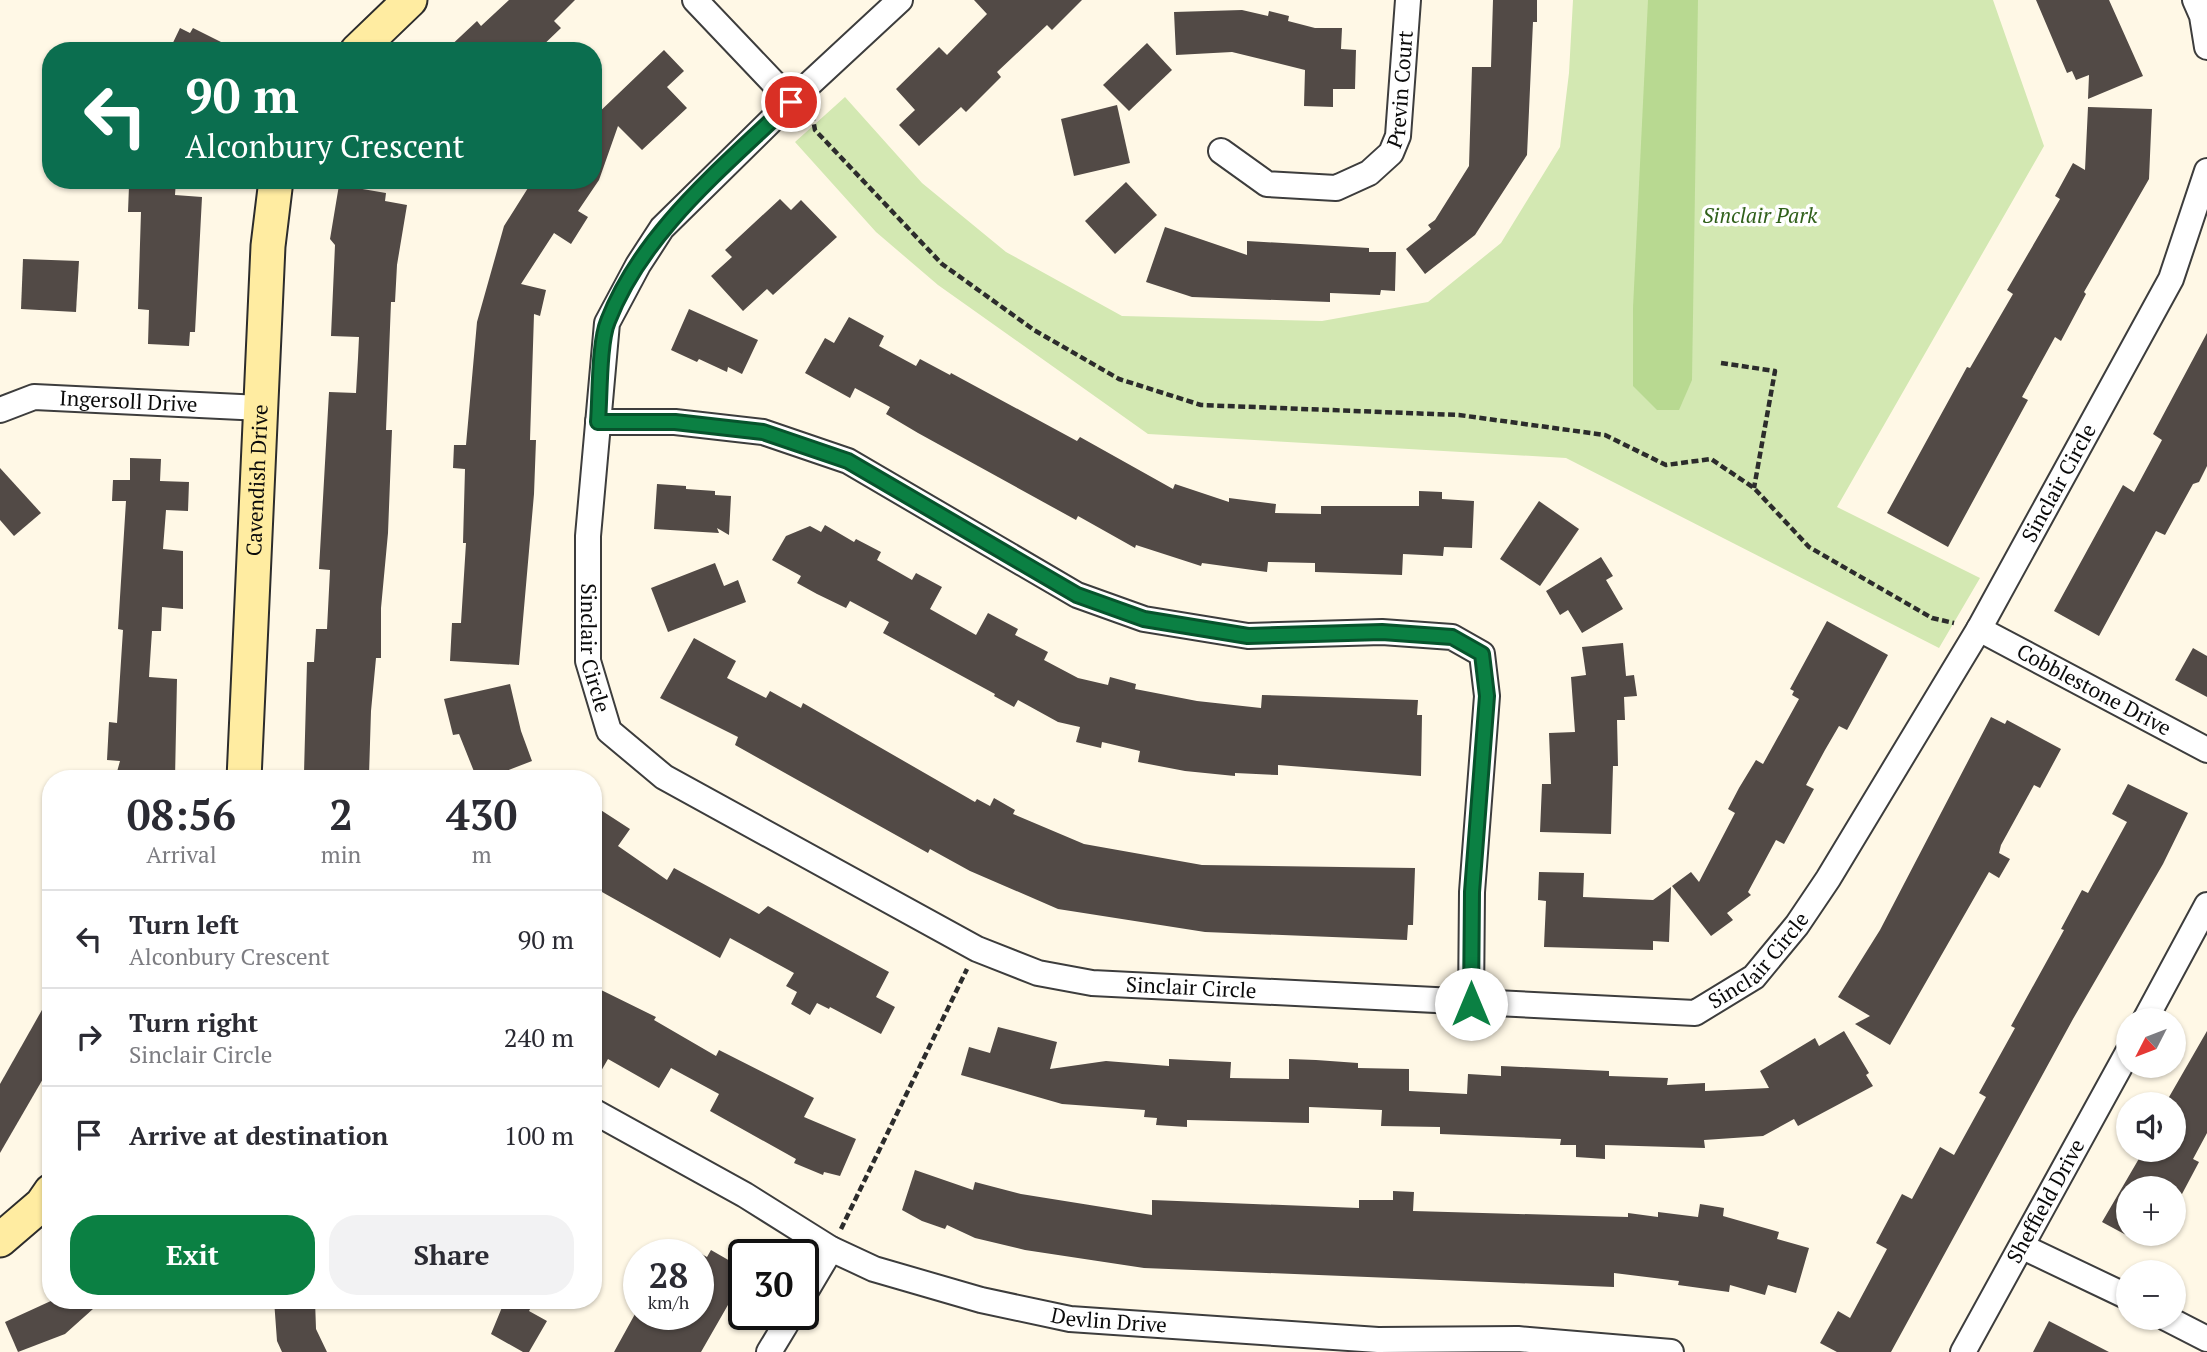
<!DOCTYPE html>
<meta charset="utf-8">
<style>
:root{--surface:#fff;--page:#f2f2f3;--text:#2b2b33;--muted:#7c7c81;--line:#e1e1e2;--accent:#0b8043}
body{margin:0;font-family:"PT Serif",serif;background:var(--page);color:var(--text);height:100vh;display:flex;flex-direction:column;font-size:26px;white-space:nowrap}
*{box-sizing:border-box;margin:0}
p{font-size:23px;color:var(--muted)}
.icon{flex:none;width:38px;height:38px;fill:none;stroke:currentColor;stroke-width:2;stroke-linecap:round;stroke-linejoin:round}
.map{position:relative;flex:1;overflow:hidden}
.sheet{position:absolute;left:42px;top:770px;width:560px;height:539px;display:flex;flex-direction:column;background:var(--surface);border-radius:28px;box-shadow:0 2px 5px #0004}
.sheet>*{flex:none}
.top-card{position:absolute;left:42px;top:42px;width:560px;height:147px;border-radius:28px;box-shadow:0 2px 5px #0004;background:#0b6e4f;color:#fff;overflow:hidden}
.needle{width:46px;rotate:228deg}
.fabs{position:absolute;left:2116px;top:1008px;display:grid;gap:14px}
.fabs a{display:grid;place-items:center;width:70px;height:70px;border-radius:50%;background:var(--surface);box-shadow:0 2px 5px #0004;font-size:35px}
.speed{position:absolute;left:623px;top:1239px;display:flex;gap:14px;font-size:35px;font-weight:700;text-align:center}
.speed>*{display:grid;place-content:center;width:91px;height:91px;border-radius:50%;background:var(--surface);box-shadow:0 2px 5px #0004;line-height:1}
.speed small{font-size:18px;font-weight:400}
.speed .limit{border:4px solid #111;border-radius:10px;background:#fff;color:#111}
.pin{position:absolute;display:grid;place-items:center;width:60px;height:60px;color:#fff;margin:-30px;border:4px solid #fff;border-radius:50%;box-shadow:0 2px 7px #0007}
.me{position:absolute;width:77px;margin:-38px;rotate:0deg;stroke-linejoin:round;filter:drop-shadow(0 0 5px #0008)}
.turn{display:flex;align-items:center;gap:24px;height:147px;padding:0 28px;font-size:32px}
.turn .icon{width:91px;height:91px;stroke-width:2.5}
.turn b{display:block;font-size:49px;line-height:60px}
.eta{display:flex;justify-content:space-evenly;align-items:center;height:119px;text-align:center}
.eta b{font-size:42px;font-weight:700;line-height:49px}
.button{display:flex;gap:14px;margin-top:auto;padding:14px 28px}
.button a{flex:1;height:80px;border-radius:28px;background:var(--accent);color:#fff;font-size:28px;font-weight:700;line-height:80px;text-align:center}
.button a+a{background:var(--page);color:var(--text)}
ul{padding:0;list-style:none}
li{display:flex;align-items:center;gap:21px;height:98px;padding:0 28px;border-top:2px solid var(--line)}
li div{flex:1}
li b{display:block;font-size:26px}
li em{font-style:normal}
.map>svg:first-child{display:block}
</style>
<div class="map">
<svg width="2207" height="1352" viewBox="0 0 2207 1352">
<rect width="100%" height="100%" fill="#fff8e6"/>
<polygon fill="#d3e8b2" points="1573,0 1993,0 2044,146 1837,507 1980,578 1939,648 1566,458 1148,434 938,285 876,232 795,142 845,97 922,183 1006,252 1122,316 1322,321 1428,302 1501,243 1560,147 1569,73"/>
<polygon fill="#b8d991" points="1648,0 1698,0 1692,380 1679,410 1657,410 1633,386 1633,308"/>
<g fill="#524a46">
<polygon points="509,0 575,0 554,21 561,28 537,51 445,51 477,21 481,26"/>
<polygon points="974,0 1082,0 1052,30 1047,25 997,72 1001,77 966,112 961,107 919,146 899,125 915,110 896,89 939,47 947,55 987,14"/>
<polygon points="1493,0 1537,0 1537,22 1533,22 1527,155 1475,235 1425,274 1406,249 1431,229 1428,225 1435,220 1469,166 1472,67 1491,67"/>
<polygon points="2036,0 2109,0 2143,76 2088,99 2089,75 2076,80 2072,71 2067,73"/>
<polygon points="1242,10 1268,16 1269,11 1289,16 1288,21 1315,28 1342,28 1341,49 1356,50 1355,89 1333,89 1333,107 1304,106 1305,70 1232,52 1176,55 1174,12"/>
<polygon points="180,28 190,33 193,28 239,51 169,51"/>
<polygon points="1147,43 1172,70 1129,111 1103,85"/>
<polygon points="664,50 684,71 667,87 687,108 642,150 618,126 599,180 578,211 588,217 571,244 554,233 521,284 546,290 540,316 534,314 530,440 536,440 534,494 519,665 450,661 452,623 461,623 466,543 463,543 465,469 453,468 454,445 466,445 477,322 504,226 533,180 593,180 593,118"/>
<polygon points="1117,105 1130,163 1074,176 1061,119"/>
<polygon points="2088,107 2152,109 2149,179 2084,292 2086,294 2061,341 2055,337 2022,397 2028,400 1948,547 1887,513 1967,367 1970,368 2013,294 2007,290 2060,199 2055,196 2073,163 2085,170"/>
<polygon points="144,180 176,180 175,195 202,197 195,332 190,332 189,346 148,344 149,310 138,309 141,212 128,212 129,186 143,187"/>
<polygon points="1126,182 1157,215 1115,254 1085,221"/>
<polygon points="339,185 386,193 385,201 407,205 397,265 395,302 391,302 386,430 392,430 388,533 381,608 381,658 376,658 371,711 369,775 304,773 307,662 314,662 316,629 327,629 330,570 319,569 329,392 356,393 358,358 359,337 331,336 335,245 330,239"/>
<polygon points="780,199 791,210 801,200 837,237 773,295 767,289 743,311 711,276 732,257 725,250"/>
<polygon points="1165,227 1247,255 1247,241 1369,248 1369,252 1396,252 1395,291 1381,290 1380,295 1330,293 1330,302 1192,297 1146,282"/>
<polygon points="23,259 79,261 76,312 21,309"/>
<polygon points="689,309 758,340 742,374 728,367 727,372 699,359 697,362 671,350"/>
<polygon points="849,317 884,336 879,346 916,366 920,359 950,375 951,373 1077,441 1080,437 1173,489 1175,484 1229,502 1229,498 1276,504 1275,513 1321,514 1321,506 1419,506 1419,491 1442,492 1442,499 1474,501 1472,548 1444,547 1443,556 1403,554 1402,575 1315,572 1315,563 1268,562 1267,572 1202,563 1201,566 1136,545 1135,548 1078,516 1076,520 918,433 886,414 890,407 855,388 850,398 805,373 825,338 834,343"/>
<polygon points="2207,333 2207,466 2199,482 2193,484 2165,535 2156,531 2099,636 2054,611 2123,485 2134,492 2162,440 2153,434"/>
<polygon points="130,458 161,459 160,481 189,482 188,511 166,510 163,549 183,551 183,609 162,607 161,631 152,631 149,677 177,679 175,779 115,779 120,761 107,760 109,722 117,723 123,630 118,629 126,501 112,501 113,480 130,480"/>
<polygon points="0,468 41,513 14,536 0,520"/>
<polygon points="657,484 686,486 686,489 715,491 715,495 731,496 729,535 717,528 719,533 654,529"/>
<polygon points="1539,501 1579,529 1540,586 1500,559"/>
<polygon points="825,525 854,542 856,539 881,552 877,560 912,580 916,573 942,587 930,609 976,635 988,613 1018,629 1015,635 1048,652 1044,660 1078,678 1108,685 1110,677 1136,684 1135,689 1197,701 1261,708 1262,695 1418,700 1417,715 1422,715 1421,776 1278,765 1278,775 1235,773 1235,776 1185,771 1138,762 1140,751 1102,742 1101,748 1076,742 1080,727 1058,722 1018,700 1014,707 994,696 995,694 883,633 889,622 850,601 846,608 817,594 797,583 801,576 772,560 786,536 810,526 821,532"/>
<polygon points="1601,557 1613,576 1606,580 1623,609 1582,633 1568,610 1560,615 1546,591"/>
<polygon points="715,563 724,586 738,580 746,602 668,632 651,588"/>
<polygon points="1827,621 1888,655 1847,730 1839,726 1825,750 1806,785 1814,789 1784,844 1776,840 1748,892 1751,895 1727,913 1733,920 1711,936 1672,886 1691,872 1699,882 1735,813 1728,809 1739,788 1756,760 1763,764 1799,699 1792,695 1794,691 1790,689"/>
<polygon points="694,638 736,661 727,678 766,698 770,691 801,708 803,703 975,802 977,799 990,806 994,798 1015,810 1013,814 1084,844 1202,865 1415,868 1413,925 1408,925 1407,940 1205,932 1058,909 970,871 930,849 928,853 735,745 738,737 660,698"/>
<polygon points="1623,643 1626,676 1634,675 1637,696 1624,697 1625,720 1617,720 1618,766 1613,766 1611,834 1540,832 1542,784 1551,784 1549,733 1575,732 1571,677 1586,675 1582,647"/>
<polygon points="2193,648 2207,656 2207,697 2175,680"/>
<polygon points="510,684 521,731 532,761 506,771 509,779 477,779 459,734 453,735 444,699"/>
<polygon points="1991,717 2005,724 2007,720 2061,749 2040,788 2034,785 2001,845 1999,853 2010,859 1999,878 1989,872 1890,1045 1855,1024 1870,1016 1838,997 1880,930"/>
<polygon points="2128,784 2188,813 2163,864 2073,1019 1891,1352 1837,1352 1820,1343 1838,1311 1850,1318 1887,1249 1876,1243 1902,1194 1912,1199 1940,1147 1954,1155 1986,1097 1979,1093 2015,1028 2011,1026 2064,930 2061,929 2082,890 2088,893 2127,822 2112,814"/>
<polygon points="593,805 630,829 618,846 667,880 674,868 759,914 768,906 889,972 876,997 895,1007 881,1034 830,1007 829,1009 817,1003 810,1015 791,1004 797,992 786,986 794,973 730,938 720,958 593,887"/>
<polygon points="1539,872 1584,873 1583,897 1653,900 1671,887 1669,942 1653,941 1653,950 1544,947 1546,901 1538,900"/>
<polygon points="593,986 656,1017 654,1020 716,1056 719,1050 814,1098 804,1117 856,1139 840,1176 824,1172 823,1175 794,1163 796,1159 710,1111 719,1094 671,1068 659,1088 608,1059 593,1085"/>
<polygon points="51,994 51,1065 0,1153 0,1084"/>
<polygon points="998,1027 1057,1042 1050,1069 1106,1061 1169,1066 1169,1059 1231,1062 1230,1078 1289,1079 1289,1059 1316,1060 1358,1063 1358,1068 1409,1069 1409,1091 1467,1094 1468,1074 1501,1076 1501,1066 1609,1071 1609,1076 1668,1078 1667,1085 1705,1083 1705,1091 1769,1088 1760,1071 1815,1038 1819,1046 1844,1031 1869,1073 1866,1075 1873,1086 1798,1126 1794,1119 1763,1136 1704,1140 1705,1148 1605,1145 1605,1159 1576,1157 1576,1145 1560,1145 1561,1139 1440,1134 1440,1127 1381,1126 1382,1110 1309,1107 1309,1123 1187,1120 1187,1127 1156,1125 1157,1118 1144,1117 1145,1110 1062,1104 961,1075 969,1047 990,1053"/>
<polygon points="2207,1031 2207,1133 2193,1159 2199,1162 2182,1194 2176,1190 2174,1194 2174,1188 2128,1188 2128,1236 2102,1222 2144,1150 2174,1150 2174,1104 2165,1104"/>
<polygon points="915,1170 973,1190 975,1182 1021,1194 1152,1215 1152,1200 1359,1208 1359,1200 1393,1200 1393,1191 1414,1192 1413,1211 1628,1217 1628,1213 1658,1217 1658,1212 1698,1217 1700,1204 1724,1208 1723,1216 1779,1232 1777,1239 1809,1248 1796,1293 1768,1285 1765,1295 1730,1285 1729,1292 1678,1285 1679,1281 1614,1273 1614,1287 1144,1268 1025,1250 975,1238 947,1225 945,1229 922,1221 902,1210"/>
<polygon points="711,1250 744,1269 744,1277 701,1352 614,1352 635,1314 698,1314 698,1252 707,1257"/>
<polygon points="53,1300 103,1300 65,1334 18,1352 5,1322"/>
<polygon points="274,1300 315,1300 316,1329 327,1352 282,1352 277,1341"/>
<polygon points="505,1300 535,1300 529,1311 547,1321 529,1352 523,1352 491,1334"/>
<polygon points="2049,1321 2109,1352 2033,1352"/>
</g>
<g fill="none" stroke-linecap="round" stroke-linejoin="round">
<defs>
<g id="street">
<polyline points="695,0 791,101"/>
<path id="s1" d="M900,0L791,101L662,228L638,265L607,323L588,536V661L609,731L664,777L977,949L1038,973L1092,983L1695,1013L1754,977L1797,925L1828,879L1979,629L2171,279L2207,171"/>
<polyline points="2195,0 2202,16 2207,47"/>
<path id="s2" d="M1221,151L1267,184L1336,188L1369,173L1391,153L1398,136L1408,0"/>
<path id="s3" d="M0,410L34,397L261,408"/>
<polyline points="598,422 675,422 763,432 848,461 1077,595 1144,619 1248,636 1382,632 1452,637 1482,654 1487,696 1472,892 1471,1004"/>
<path id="s4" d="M1979,629L2207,750"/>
<polyline points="2145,1020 2207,905"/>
<path id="s5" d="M593,1111L745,1195L831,1249L874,1269L981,1300L1070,1319L1378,1340L1518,1339L1671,1352"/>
<polyline points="2023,1247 2128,1297"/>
<polyline points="803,1296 831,1249"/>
<polyline points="2166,1318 2207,1339"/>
<polyline points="769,1352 792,1314"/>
<path id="s6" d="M1963,1352L2128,1052"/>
</g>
<g id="secondary">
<polyline points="357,51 410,0"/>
<path id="s7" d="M244,779L268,246L276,180"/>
<polyline points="0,1240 42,1204 51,1191"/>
</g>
</defs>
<use href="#street" stroke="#3d3d3d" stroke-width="28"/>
<use href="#secondary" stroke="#2c2c2c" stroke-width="37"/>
<g stroke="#2c2c2c" stroke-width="4.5" stroke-dasharray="7 3.5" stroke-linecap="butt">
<polyline points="812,114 815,130 942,264 1034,330 1119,379 1201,405 1459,415 1605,435 1666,465 1711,459 1754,488 1809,547 1932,618 1954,623"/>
<polyline points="1721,363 1775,371 1754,488"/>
<polyline points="841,1229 967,969"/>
</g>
<use href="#street" stroke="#fff" stroke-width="24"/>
<use href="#secondary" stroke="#ffeca1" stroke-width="33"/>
</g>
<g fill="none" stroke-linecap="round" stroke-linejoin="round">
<defs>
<path id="route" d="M791,102C723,168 643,231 608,321C599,342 600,397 598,422H675L763,432L848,461L1077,595L1144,619L1248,636L1382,632L1452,637L1482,654L1487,696L1472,892L1471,1004"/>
</defs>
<use href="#route" stroke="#07532c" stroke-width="18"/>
<use href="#route" stroke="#0b8043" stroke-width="12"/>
</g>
<g text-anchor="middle" stroke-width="7" stroke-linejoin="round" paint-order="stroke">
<g font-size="21" fill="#0a0a0a" stroke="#fff">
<text dy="7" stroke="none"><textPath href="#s2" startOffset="257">Previn Court</textPath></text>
<text dy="7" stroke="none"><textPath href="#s3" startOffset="131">Ingersoll Drive</textPath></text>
<text dy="7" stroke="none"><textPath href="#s7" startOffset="299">Cavendish Drive</textPath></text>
<text dy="7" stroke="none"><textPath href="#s1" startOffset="2655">Sinclair Circle</textPath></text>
<text dy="7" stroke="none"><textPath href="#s1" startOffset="766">Sinclair Circle</textPath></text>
<text dy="7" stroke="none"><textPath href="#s4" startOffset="130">Cobblestone Drive</textPath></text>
<text dy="7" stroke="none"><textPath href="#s1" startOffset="2088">Sinclair Circle</textPath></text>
<text dy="7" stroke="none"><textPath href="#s1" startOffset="1500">Sinclair Circle</textPath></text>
<text dy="7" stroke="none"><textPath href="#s6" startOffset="172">Sheffield Drive</textPath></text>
<text dy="7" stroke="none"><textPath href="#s5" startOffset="564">Devlin Drive</textPath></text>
</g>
<g font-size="21" font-style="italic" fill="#30601b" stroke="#fff">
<text x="1760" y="223">Sinclair Park</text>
</g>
</g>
</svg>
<div class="fabs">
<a><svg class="needle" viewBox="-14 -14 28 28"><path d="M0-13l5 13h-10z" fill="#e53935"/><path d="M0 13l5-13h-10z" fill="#7c7c81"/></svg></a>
<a><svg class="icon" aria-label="sound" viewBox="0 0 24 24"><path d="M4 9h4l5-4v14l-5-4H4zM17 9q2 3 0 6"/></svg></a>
<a>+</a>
<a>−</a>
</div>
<div class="speed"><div>28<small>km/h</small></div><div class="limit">30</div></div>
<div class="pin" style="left:791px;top:102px;background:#d93025"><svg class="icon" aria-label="arrive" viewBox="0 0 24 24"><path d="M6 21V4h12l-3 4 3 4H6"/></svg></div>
<svg class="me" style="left:1471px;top:1004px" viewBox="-20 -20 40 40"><circle r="19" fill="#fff"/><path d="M0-13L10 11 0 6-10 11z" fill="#0b8043"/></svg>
<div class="top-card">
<div class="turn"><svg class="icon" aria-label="left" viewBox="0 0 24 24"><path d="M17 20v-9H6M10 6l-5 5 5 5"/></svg><div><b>90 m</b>Alconbury Crescent</div></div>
</div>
<section class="sheet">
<div class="eta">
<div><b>08:56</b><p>Arrival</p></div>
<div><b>2</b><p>min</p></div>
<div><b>430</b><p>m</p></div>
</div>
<ul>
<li><svg class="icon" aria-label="left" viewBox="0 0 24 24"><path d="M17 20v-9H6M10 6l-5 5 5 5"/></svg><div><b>Turn left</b><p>Alconbury Crescent</p></div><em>90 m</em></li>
<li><svg class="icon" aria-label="right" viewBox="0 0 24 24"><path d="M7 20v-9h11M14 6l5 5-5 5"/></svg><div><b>Turn right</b><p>Sinclair Circle</p></div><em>240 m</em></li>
<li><svg class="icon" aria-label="arrive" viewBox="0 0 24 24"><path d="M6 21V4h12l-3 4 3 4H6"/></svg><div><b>Arrive at destination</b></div><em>100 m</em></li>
</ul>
<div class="button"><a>Exit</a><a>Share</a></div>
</section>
</div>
